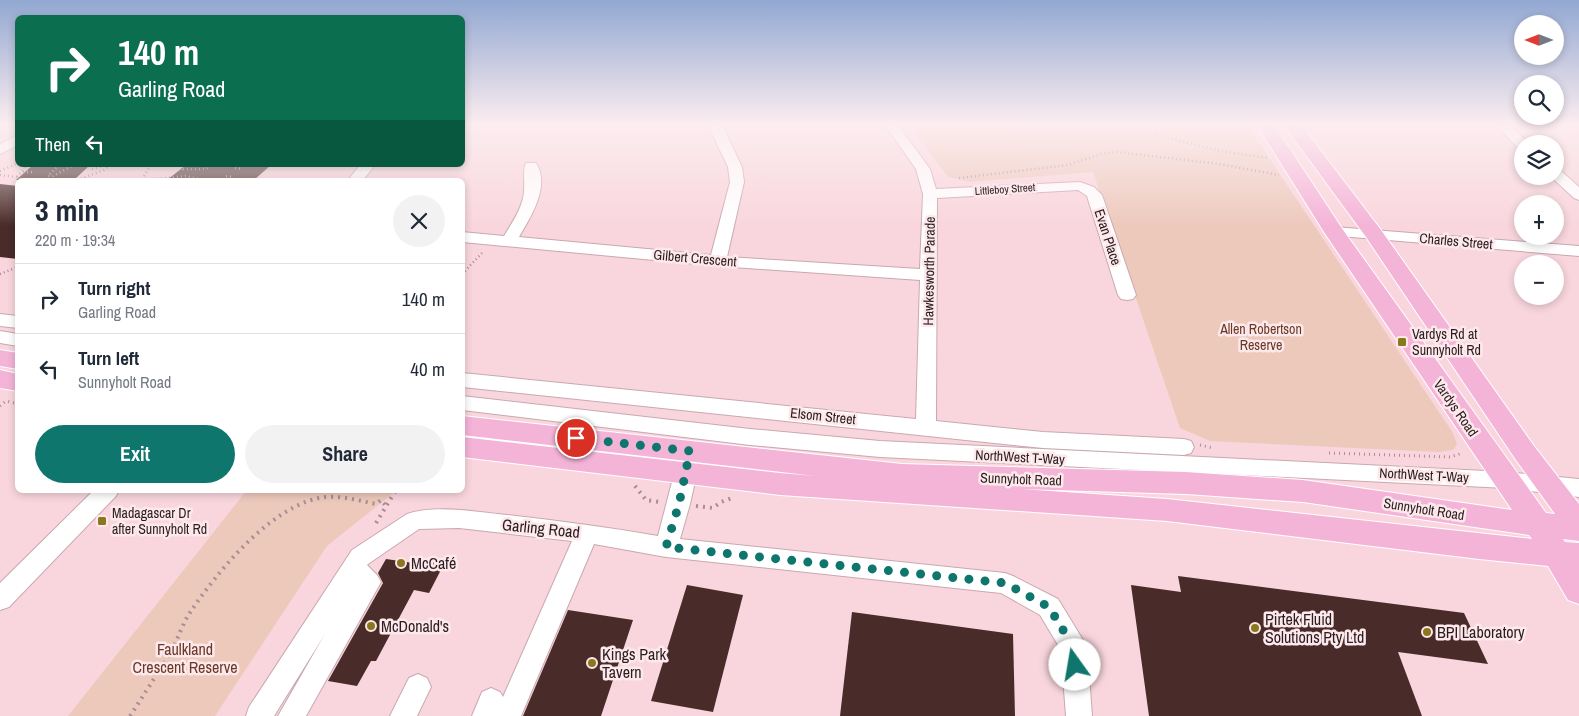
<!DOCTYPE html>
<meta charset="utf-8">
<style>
:root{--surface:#fff;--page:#f2f2f3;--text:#1f2937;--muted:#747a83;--line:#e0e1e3;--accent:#0f766e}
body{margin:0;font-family:"Archivo Narrow",sans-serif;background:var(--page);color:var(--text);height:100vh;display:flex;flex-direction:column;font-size:19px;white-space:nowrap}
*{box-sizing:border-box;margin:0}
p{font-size:16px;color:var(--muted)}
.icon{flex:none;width:28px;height:28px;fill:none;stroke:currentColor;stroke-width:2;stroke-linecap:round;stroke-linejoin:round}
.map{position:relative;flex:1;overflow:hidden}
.side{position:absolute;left:15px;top:178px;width:450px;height:315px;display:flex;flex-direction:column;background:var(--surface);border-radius:8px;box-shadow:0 2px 8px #0003}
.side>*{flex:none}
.hud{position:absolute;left:15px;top:15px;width:450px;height:152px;border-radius:8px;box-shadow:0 2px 8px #0003;background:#0b6e4f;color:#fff;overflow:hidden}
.needle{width:32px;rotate:270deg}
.fabs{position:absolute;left:1514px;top:15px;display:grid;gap:10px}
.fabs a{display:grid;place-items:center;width:50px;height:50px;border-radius:50%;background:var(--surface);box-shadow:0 2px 8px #0003;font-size:25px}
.pin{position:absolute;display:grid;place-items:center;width:42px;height:42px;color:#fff;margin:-21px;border:2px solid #fff;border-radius:50%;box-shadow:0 1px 5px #0007}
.me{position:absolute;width:55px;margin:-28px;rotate:347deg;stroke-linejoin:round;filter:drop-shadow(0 0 4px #0008)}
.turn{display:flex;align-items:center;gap:18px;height:105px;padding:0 20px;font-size:22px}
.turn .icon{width:65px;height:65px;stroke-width:2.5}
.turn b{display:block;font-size:35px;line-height:42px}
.then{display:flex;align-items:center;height:48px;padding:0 20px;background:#0003;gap:10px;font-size:19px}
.round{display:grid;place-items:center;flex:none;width:52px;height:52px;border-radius:26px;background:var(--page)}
.overview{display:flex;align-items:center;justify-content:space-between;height:85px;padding:0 20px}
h1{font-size:30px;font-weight:700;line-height:38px}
.button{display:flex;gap:10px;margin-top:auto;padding:10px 20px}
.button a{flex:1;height:58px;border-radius:30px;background:var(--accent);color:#fff;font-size:20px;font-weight:700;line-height:58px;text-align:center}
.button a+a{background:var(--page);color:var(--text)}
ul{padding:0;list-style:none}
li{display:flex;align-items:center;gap:15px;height:70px;padding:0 20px;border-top:1px solid var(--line)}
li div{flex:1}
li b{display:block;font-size:19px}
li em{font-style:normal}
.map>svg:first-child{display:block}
</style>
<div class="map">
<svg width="1579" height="716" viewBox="0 0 1579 716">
<rect width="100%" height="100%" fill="#f9d6dd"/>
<g fill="#edc9bc">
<polygon points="909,125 1247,125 1453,433 1457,444 1453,450 1439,452 1210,441 1180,428 1093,172 969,182 948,177"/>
<polygon points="247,490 396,491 327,546 215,716 68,716"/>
</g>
<g fill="#492b29">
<polygon points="33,165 90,165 74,180 16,180"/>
<polygon points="186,165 271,165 254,180 167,180"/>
<polygon points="0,184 18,186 18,259 0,257"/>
<polygon points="386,559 427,565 429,560 445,562 429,593 414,590 376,661 371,661 357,686 328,681 383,583 378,573"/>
<polygon points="1178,576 1464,613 1488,664 1398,652 1422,716 1149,716 1131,585 1181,592"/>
<polygon points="687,585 743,595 713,712 651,701"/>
<polygon points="568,610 633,620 601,716 523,716"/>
<polygon points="852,612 1013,634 1015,716 840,716"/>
</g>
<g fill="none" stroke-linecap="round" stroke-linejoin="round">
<defs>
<g id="minor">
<path d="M708,125H722L742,167L744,182L727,257L920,269L923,194L916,169L885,125H898L930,169L936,189L1080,182L1094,187L1102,195L1136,295L1133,299L1127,300L1121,299L1118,295L1087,196L1078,190L937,198L936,421L1043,432L1184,439L1191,441L1194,447L1191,453L1184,455L1043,448L462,387V373L916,419L920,280L718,266L462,242V232L504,236C511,224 520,212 523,198C526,188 522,169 526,163H536C551,186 530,218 519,237L711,255L730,182L728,167Z"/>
<polygon points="1496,125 1510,125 1529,144 1522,144 1522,148 1517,147"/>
<polygon points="18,135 18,145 0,154 0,144"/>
<polygon points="360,165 375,165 363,180 348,180"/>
<polygon points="1555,169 1560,170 1579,187 1579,200 1574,198 1550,176 1555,176"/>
<polygon points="1334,227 1579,246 1579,256 1328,235 1326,232 1328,229"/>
<polygon points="0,314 18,316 18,328 0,326"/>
<polygon points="0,331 18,334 18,346 0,343"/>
<polygon points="462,396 750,429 880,441 1506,472 1579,479 1579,497 1506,488 880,457 750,445 462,410"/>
<path d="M689,451L696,453L700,459L690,504L680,539L1005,573L1013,576L1058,599L1083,640L1087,648L1092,716H1066L1061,650L1040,615L1001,593L666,557L594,544L521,716H472L482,692L491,688L500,692L503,697L572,541L459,528L419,529L368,564L367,565L377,575L381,582L306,716H278L325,634L274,716H246L249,707L352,550L407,514C433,505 471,511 498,514C552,520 605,527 658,536L678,459L682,453Z"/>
<polygon points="94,490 119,490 116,496 9,607 0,610 0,583"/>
<polygon points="418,674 427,678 431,687 417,716 390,716 409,678"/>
</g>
<g id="major">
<path d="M1257,125H1274L1343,230L1546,513L1555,514L1516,460L1366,237L1284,125H1301L1381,230L1534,446L1579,504V541L1563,539L1565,542L1579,543V604L1568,600L1548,566L1479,559L1167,521L780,495L462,457V437L780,473L815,476L462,435V416L902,464L1186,472L1303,480L1512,510L1324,232ZM1021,489L1186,494L1303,502L1529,535L1532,539L1167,499Z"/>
<polygon points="0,350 18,353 18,369 0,366"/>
<polygon points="0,370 18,374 18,391 0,388"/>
</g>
</defs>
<use href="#minor" stroke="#c9a8af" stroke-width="2"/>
<use href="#major" stroke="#fff" stroke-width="2"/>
<g stroke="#a88d93" stroke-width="2.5" stroke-dasharray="1 3" stroke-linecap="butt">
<polyline points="1156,135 1220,151 1268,158"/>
<polyline points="59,165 48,176 53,176 74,165"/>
<polyline points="182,165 183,169 206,169 212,165"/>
<polyline points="235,168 242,169"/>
<polyline points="92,169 106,165"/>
<polyline points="0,171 18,163"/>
<polyline points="23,172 33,172"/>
<polyline points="0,175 18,177 21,180"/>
<polyline points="144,176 151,165"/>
<polyline points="226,176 233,177"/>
<polyline points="17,177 27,165"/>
<polyline points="959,178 1068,165 1101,154 1117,152 1219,164 1279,175"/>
<polyline points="77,180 104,170 110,165"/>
<polyline points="145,180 185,176 204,180"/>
<polyline points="0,274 18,267"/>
<polyline points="462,274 483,252"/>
</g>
<g stroke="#a88d93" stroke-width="3" stroke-dasharray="1 4" stroke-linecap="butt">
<polyline points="0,406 6,401 18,404"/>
<polyline points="1200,445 1213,448"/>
<polyline points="1329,453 1450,457 1463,453"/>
</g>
<g stroke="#a88d93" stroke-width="4" stroke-dasharray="2 5" stroke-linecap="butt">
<polyline points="635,486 646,500 660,502"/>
<polyline points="696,506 713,508 721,502 732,498"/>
<polyline points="376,523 396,490"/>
<path d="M130,716C143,696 156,676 169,655C177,642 181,627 189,614C217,572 274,501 327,497C344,496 360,501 376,504L381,500L387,507"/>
</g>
<use href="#minor" fill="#fff" fill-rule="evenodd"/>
<use href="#major" fill="#f4b4d8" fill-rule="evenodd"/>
</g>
<linearGradient id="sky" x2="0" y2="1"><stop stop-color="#92a8d2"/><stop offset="0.55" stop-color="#fcedf0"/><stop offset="1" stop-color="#fcedf0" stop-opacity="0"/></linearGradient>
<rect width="1579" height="226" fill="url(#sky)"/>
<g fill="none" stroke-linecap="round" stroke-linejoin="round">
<polyline stroke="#0f766e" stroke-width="9" stroke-dasharray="0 16.2" points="576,438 690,451 679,504 666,547 1005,583 1049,607 1074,648 1075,665"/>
</g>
<g fill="#8b781d" stroke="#fde8eb" stroke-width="2">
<rect x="1397" y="337" width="10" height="10" rx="2.5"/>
<rect x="97" y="516" width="10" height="10" rx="2.5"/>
<circle cx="401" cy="563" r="5"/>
<circle cx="371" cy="626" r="5"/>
<circle cx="1255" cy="628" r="5"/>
<circle cx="1427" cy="632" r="5"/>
<circle cx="592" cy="663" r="5"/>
</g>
<g text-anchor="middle" stroke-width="5" stroke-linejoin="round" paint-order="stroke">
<g font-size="11" fill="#2a1d20" stroke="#fde8eb">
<text transform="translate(1005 189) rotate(-4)" y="4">Littleboy Street</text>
</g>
<g font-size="14" fill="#2a1d20" stroke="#fde8eb">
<text transform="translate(1108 237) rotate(72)" y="5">Evan Place</text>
<text transform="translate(1456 241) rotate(5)" y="5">Charles Street</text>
<text transform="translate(695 258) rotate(5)" y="5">Gilbert Crescent</text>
<text transform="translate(929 271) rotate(-89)" y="5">Hawkesworth Parade</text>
<text transform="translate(1456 408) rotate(55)" y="5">Vardys Road</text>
<text transform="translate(823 416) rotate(6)" y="5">Elsom Street</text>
<text transform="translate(1020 457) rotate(3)" y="5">NorthWest T-Way</text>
<text transform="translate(1424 475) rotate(3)" y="5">NorthWest T-Way</text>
<text transform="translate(1021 479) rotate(2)" y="5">Sunnyholt Road</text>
<text transform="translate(1424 509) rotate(9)" y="5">Sunnyholt Road</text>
</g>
<g font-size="14" fill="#6a3925" stroke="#fde8eb">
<text x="1261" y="334">Allen Robertson<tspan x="1261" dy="16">Reserve</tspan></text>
</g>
<g font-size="14" fill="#2a1d20" stroke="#fde8eb" text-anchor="start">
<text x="1412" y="339">Vardys Rd at<tspan x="1412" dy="16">Sunnyholt Rd</tspan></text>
<text x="112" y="518">Madagascar Dr<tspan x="112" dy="16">after Sunnyholt Rd</tspan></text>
</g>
<g font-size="16" fill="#2a1d20" stroke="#fde8eb">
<text transform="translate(541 528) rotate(6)" y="6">Garling Road</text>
</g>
<g font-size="16" fill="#2a1d20" stroke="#fde8eb" text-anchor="start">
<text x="411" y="569">McCafé</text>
<text x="1265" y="625">Pirtek Fluid<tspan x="1265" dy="18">Solutions Pty Ltd</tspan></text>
<text x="381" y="632">McDonald's</text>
<text x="1437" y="638">BPI Laboratory</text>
<text x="602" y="660">Kings Park<tspan x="602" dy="18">Tavern</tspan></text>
</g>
<g font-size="16" fill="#6a3925" stroke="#fde8eb">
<text x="185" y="655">Faulkland<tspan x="185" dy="18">Crescent Reserve</tspan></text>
</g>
</g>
</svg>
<div class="fabs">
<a><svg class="needle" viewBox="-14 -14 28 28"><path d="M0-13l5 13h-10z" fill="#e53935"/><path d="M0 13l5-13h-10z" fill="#747a83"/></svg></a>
<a><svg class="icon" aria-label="search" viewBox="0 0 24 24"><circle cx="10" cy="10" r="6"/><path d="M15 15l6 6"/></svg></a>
<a><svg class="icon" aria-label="layers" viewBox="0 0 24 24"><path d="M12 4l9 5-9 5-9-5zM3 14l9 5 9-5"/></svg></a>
<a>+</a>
<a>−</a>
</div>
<div class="pin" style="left:576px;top:438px;background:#d93025"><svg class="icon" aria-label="arrive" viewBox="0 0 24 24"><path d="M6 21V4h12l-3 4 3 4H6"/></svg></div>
<svg class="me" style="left:1075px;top:665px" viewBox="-20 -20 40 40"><circle r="19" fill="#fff"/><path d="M0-13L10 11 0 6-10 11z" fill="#0f766e"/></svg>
<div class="hud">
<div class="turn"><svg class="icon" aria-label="right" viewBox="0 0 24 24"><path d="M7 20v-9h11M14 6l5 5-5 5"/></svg><div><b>140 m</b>Garling Road</div></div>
<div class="then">Then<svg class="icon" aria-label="left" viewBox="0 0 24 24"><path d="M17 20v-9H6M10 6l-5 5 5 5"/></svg></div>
</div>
<section class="side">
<div class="overview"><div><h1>3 min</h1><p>220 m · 19:34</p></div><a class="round"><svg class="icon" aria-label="close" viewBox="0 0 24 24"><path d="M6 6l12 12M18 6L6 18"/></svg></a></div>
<ul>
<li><svg class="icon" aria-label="right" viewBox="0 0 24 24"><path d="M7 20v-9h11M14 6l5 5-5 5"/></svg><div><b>Turn right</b><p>Garling Road</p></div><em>140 m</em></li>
<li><svg class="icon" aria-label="left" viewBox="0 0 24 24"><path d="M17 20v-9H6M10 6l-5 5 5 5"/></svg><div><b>Turn left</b><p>Sunnyholt Road</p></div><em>40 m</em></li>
</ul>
<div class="button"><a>Exit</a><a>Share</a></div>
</section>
</div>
